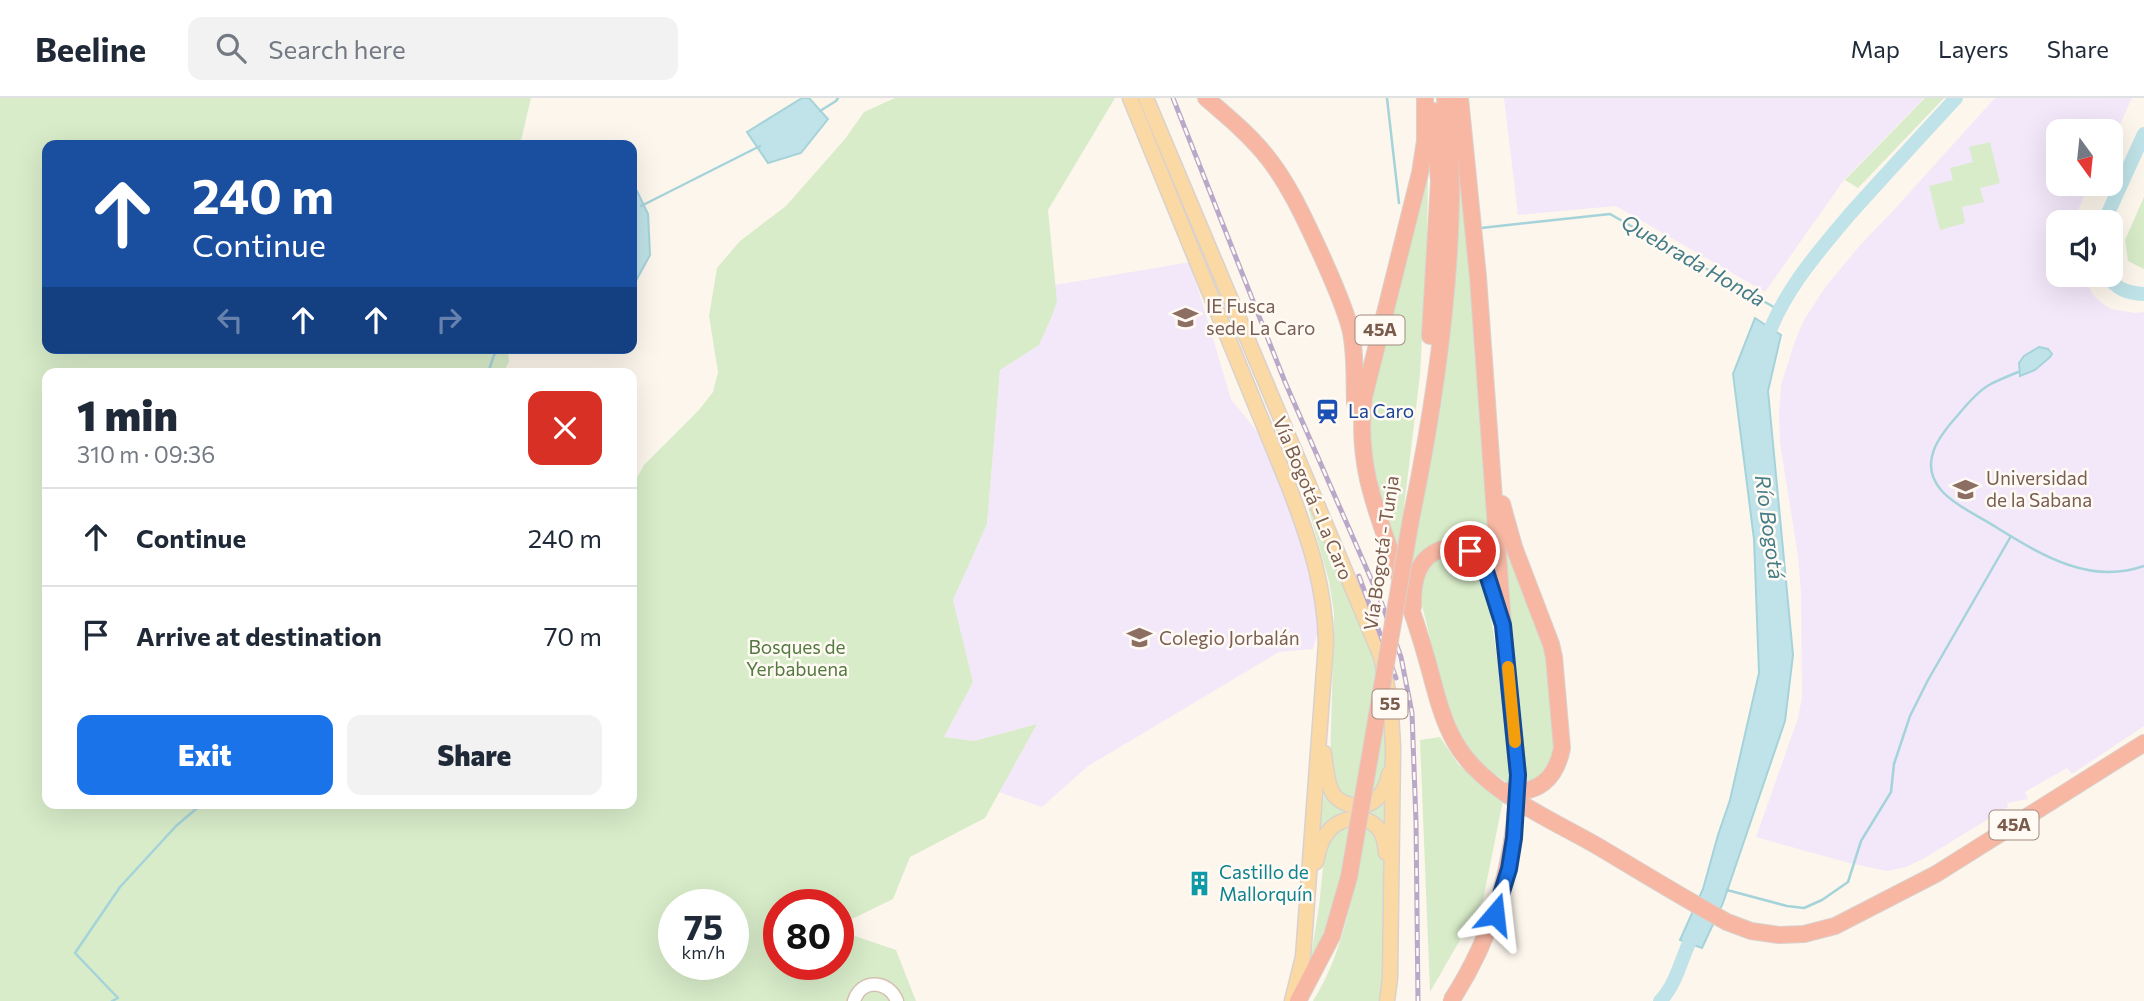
<!DOCTYPE html>
<meta charset="utf-8">
<style>
:root{--surface:#fff;--page:#f2f2f3;--text:#1f2937;--muted:#747a83;--line:#e0e1e3;--accent:#1a73e8}
body{margin:0;font-family:Commissioner,sans-serif;background:var(--page);color:var(--text);height:100vh;display:flex;flex-direction:column;font-size:26px;white-space:nowrap}
*{box-sizing:border-box;margin:0}
p{font-size:23px;color:var(--muted)}
.icon{flex:none;width:38px;height:38px;fill:none;stroke:currentColor;stroke-width:2;stroke-linecap:round;stroke-linejoin:round}
.map{position:relative;flex:1;overflow:hidden}
.details{position:absolute;left:42px;top:270px;width:595px;height:441px;display:flex;flex-direction:column;background:var(--surface);border-radius:14px;box-shadow:0 7px 28px #0002}
.details>*{flex:none}
.guide{position:absolute;left:42px;top:42px;width:595px;height:214px;border-radius:14px;box-shadow:0 7px 28px #0002;background:#1a4fa0;color:#fff;overflow:hidden}
.needle{width:46px;rotate:165deg}
.buttons{position:absolute;left:2046px;top:21px;display:grid;gap:14px}
.buttons a{display:grid;place-items:center;width:77px;height:77px;border-radius:14px;background:var(--surface);box-shadow:0 7px 28px #0002;font-size:35px}
.speed{position:absolute;left:658px;top:791px;display:flex;gap:14px;font-size:35px;font-weight:700;text-align:center}
.speed>*{display:grid;place-content:center;width:91px;height:91px;border-radius:50%;background:var(--surface);box-shadow:0 7px 28px #0002;line-height:1}
.speed small{font-size:18px;font-weight:400}
.speed .limit{border:10px solid #d22;background:#fff;color:#111}
.pin{position:absolute;display:grid;place-items:center;width:60px;height:60px;color:#fff;margin:-30px;border:4px solid #fff;border-radius:50%;box-shadow:0 2px 7px #0007}
.me{position:absolute;width:77px;margin:-38px;rotate:17deg;stroke-linejoin:round;filter:drop-shadow(0 0 5px #0008)}
.turn{display:flex;align-items:center;gap:24px;height:147px;padding:0 35px;font-size:32px}
.turn .icon{width:91px;height:91px;stroke-width:2.5}
.turn b{display:block;font-size:49px;line-height:60px}
.lanes{display:flex;align-items:center;height:66px;padding:0 35px;background:#0003;justify-content:center;gap:35px;direction:ltr}
.lanes .off{opacity:.35}
.round{display:grid;place-items:center;flex:none;width:74px;height:74px;border-radius:14px;background:var(--page)}
.overview{display:flex;align-items:center;justify-content:space-between;height:119px;padding:0 35px}
h1{font-size:42px;font-weight:800;line-height:52px}
.primary-button{display:flex;gap:14px;margin-top:auto;padding:14px 35px}
.primary-button a{flex:1;height:80px;border-radius:14px;background:var(--accent);color:#fff;font-size:28px;font-weight:800;line-height:80px;text-align:center}
.primary-button a+a{background:var(--page);color:var(--text)}
ul{padding:0;list-style:none}
li{display:flex;align-items:center;gap:21px;height:98px;padding:0 35px;border-top:2px solid var(--line)}
li div{flex:1}
li b{display:block;font-size:26px}
li em{font-style:normal}
header{display:flex;align-items:center;gap:42px;box-sizing:border-box;height:98px;padding:0 35px;background:var(--surface);border-bottom:2px solid var(--line)}
header strong{font-size:33px}
nav{display:flex;gap:38px;margin-inline-start:auto;font-size:24px}
.search{width:490px;height:63px;background:var(--page);display:flex;align-items:center;gap:18px;box-sizing:border-box;padding:0 24px;border-radius:14px;color:var(--muted);font-size:26px}
.map>svg:first-child{display:block}
</style>
<header>
<strong>Beeline</strong>
<div class="search"><svg class="icon" aria-label="search" viewBox="0 0 24 24"><circle cx="10" cy="10" r="6"/><path d="M15 15l6 6"/></svg>Search here</div>
<nav><a>Map</a><a>Layers</a><a>Share</a></nav>
</header>
<div class="map">
<svg width="2144" height="903" viewBox="0 0 2144 903">
<rect width="100%" height="100%" fill="#fdf6ec"/>
<g fill="#f3e8fa">
<polygon points="1504,0 1924,0 1844,82 1765,194 1616,108 1518,117"/>
<polygon points="1995,0 2132,0 2111,46 2110,33 2058,33 2058,86 2089,86 2073,124 2058,124 2058,177 2081,177 2094,198 2103,206 2111,211 2135,215 2144,214 2144,628 2072,676 2067,670 2025,694 2028,701 2007,705 2008,709 1923,761 1906,769 1887,773 1849,765 1756,739 1798,620 1802,599 1801,495 1798,458 1780,345 1779,314 1781,287 1795,243 1804,222 1826,188 1861,146 1891,115"/>
<polygon points="1190,164 1231,301 1259,336 1276,374 1306,456 1308,476 1316,497 1319,529 1313,551 1279,554 1088,668 1042,709 999,694 1037,626 974,643 944,639 973,584 953,502 987,426 1000,272 1039,247 1052,218 1057,203 1055,187"/>
</g>
<g fill="#d8ecc9" fill-rule="evenodd">
<path d="M0,0H531L520,47H47V250H508L509,264L503,275H47V705H632V389L644,367L699,312L713,294L718,274L709,218L717,170L740,143L786,108L845,41L864,14L895,0H1115L1048,112L1057,203L1052,218L1039,247L1000,272L987,426L953,502L973,584L944,639L974,643L1037,626L985,720L910,759L893,801L852,821L846,835L896,852L916,903H0ZM674,807H733V866H674ZM779,807H838V866H779Z"/>
<polygon points="1925,0 1944,0 1858,90 1845,82"/>
<path d="M1453,17L1473,205L1484,384L1493,477C1488,468 1483,454 1476,448C1461,434 1420,448 1412,465C1410,471 1410,481 1410,487L1377,390L1369,354V307L1428,78L1427,148L1420,277L1404,409L1418,412Z"/>
<polygon points="1990,44 2000,85 1980,90 1984,104 1962,109 1965,125 1940,132 1929,88 1953,82 1950,70 1973,64 1969,49"/>
<polygon points="2144,99 2144,171 2128,163 2125,142"/>
<path d="M1300,381L1376,563L1387,636L1384,679L1375,698C1345,704 1337,704 1330,671L1334,515L1329,483Z"/>
<polygon points="1498,428 1548,560 1557,652 1553,670 1523,690"/>
<path d="M1460,454L1471,459L1485,479L1508,633L1511,687C1497,678 1483,669 1473,656C1442,614 1433,543 1418,493L1420,480L1435,460Z"/>
<polygon points="1440,639 1458,666 1503,702 1483,802 1430,894 1420,642"/>
<polygon points="1325,683 1343,709 1388,695 1388,736 1366,717 1319,740"/>
<polygon points="1351,725 1341,781 1331,819 1310,865 1319,808 1325,751 1331,735"/>
<path d="M1366,728C1398,749 1384,867 1382,903H1313C1346,851 1354,787 1366,728Z"/>
</g>
<g fill="#bfe3e8" stroke="#a5d3da" stroke-width="2">
<polygon points="802,0 809,0 828,21 801,55 768,65 747,34"/>
<polygon points="632,93 637,93 648,116 650,157 632,190"/>
<polygon points="1755,220 1781,237 1768,293 1793,557 1785,623 1723,805 1702,850 1680,842 1703,791 1718,737 1730,702 1759,575 1754,441 1733,276"/>
<polygon points="2039,249 2048,251 2052,256 2050,259 2035,272 2020,278 2019,265 2024,258"/>
</g>
<g fill="none" stroke-linecap="round" stroke-linejoin="round">
<g stroke="#a5d3da" stroke-width="2.5">
<polyline points="1387,0 1399,105"/>
<polyline points="820,13 836,3 838,0"/>
<polyline points="641,108 760,48"/>
<polyline points="1481,130 1610,116 1779,212"/>
<path d="M2018,274C2009,278 1998,282 1989,287C1977,294 1967,306 1958,317C1939,338 1918,365 1941,392C1955,408 1981,419 1999,431C2043,458 2091,487 2144,468"/>
<polyline points="488,275 494,257 502,250"/>
<polyline points="1727,792 1787,808 1804,810 1822,802 1848,784 1861,743 1891,694 1894,666 1910,618 1928,582 2011,438"/>
<polyline points="112,903 118,900 75,855 120,789 176,728 203,705"/>
</g>
<g stroke="#bfe3e8" stroke-width="14">
<polyline points="2104,124 2144,36"/>
<path d="M2106,177C2117,191 2126,195 2144,196"/>
<path d="M1765,246C1781,196 1817,155 1850,116C1885,77 1920,39 1956,0"/>
<path d="M1660,903C1678,886 1683,851 1697,829"/>
</g>
<defs>
<path id="secondary" d="M854,903C861,880 889,882 897,903"/>
<g id="primary">
<path d="M1130,0L1289,389C1309,441 1325,488 1326,545L1303,859L1292,903"/>
<path d="M1146,0L1380,556C1389,588 1392,619 1393,651L1390,880L1387,903"/>
<path d="M1324,655C1326,667 1326,683 1332,694C1335,699 1340,703 1345,705C1368,715 1385,699 1389,676"/>
<path d="M1316,764C1318,755 1320,745 1325,738C1337,718 1368,713 1381,734C1385,741 1385,748 1386,755"/>
</g>
<g id="highway">
<path d="M1206,0C1228,19 1250,37 1268,60C1290,88 1305,122 1320,154C1331,179 1343,204 1350,230C1356,254 1354,280 1355,305"/>
<path d="M1425,0V43L1420,75L1364,299C1355,369 1379,419 1401,483C1412,512 1421,540 1429,569C1436,595 1442,621 1455,644C1483,694 1551,721 1599,749C1641,774 1683,800 1727,824L1751,833L1779,837L1804,836L1835,828L1936,776L2144,645"/>
<polyline points="1460,0 1478,179 1503,527 1518,677"/>
<polyline points="1430,238 1439,84 1434,13"/>
<path d="M1502,406L1514,449L1551,546L1554,559L1562,650C1556,681 1538,697 1505,693"/>
<path d="M1411,421C1432,320 1449,206 1451,102C1452,68 1448,34 1445,0"/>
<path d="M1413,509C1413,497 1413,483 1419,471C1429,449 1461,441 1479,459C1488,468 1491,482 1494,494"/>
<polyline points="1298,903 1332,838 1349,779"/>
</g>
</defs>
<use href="#secondary" stroke="#d6c0b0" stroke-width="15"/>
<use href="#primary" stroke="#dad1cd" stroke-width="17"/>
<use href="#highway" stroke="#dad1cd" stroke-width="18"/>
<use href="#secondary" stroke="#fff" stroke-width="12"/>
<use href="#primary" stroke="#fbd9a5" stroke-width="14"/>
<use href="#highway" stroke="#f7b7a3" stroke-width="16"/>
<defs>
<g id="rail">
<polyline points="1173,0 1285,284 1382,506 1401,559 1412,615 1416,724 1418,903"/>
<polyline points="1359,478 1396,580"/>
</g>
</defs>
<use href="#rail" stroke="#b9a8c9" stroke-width="5"/>
<use href="#rail" stroke="#fffaf3" stroke-width="2.5" stroke-dasharray="8" stroke-linecap="butt"/>
<defs>
<g id="highway-bridge">
<polyline points="1349,779 1411,421"/>
<path d="M1451,903C1496,834 1516,759 1518,677"/>
</g>
</defs>
<use href="#highway-bridge" stroke="#dad1cd" stroke-width="18" stroke-linecap="butt"/>
<use href="#highway-bridge" stroke="#f7b7a3" stroke-width="16"/>
</g>
<g fill="none" stroke-linecap="round" stroke-linejoin="round">
<defs>
<polyline id="route" points="1470,453 1478,458 1484,467 1503,527 1518,677 1514,740 1509,771 1495,816"/>
</defs>
<use href="#route" stroke="#114b97" stroke-width="18"/>
<use href="#route" stroke="#1a73e8" stroke-width="12"/>
<polyline stroke="#f59e0b" stroke-width="12" points="1508,569 1515,644"/>
</g>
<defs>
<symbol id="school-bare" viewBox="-9 -9 18 18"><path d="M0-5L7-2L0 1L-7-2ZM-4 1L0 2.5L4 1V4Q0 6-4 4Z" fill="#8d6e63" stroke="#fffaf3" stroke-width="2.5" paint-order="stroke"/></symbol>
<symbol id="station-bare" viewBox="-9 -9 18 18"><path d="M-3-6H3Q5-6 5-4V2Q5 4 3 4L4.5 6H3L1.5 4h-3L-3 6H-4.5L-3 4Q-5 4-5 2V-4Q-5-6-3-6ZM-3.5-4v3h7v-3ZM-3.5 1v1.5H-2V1ZM2 1v1.5H3.5V1Z" fill="#1a4fb4" stroke="#fffaf3" stroke-width="2.5" paint-order="stroke"/></symbol>
<symbol id="university-bare" viewBox="-9 -9 18 18"><path d="M0-5L7-2L0 1L-7-2ZM-4 1L0 2.5L4 1V4Q0 6-4 4Z" fill="#8d6e63" stroke="#fffaf3" stroke-width="2.5" paint-order="stroke"/></symbol>
<symbol id="building-bare" viewBox="-9 -9 18 18"><path d="M-4-6H4V6H1V3H-1V6H-4ZM-2.5-4.3h1.7v1.8h-1.7ZM.8-4.3h1.7v1.8H.8ZM-2.5-1h1.7V.8h-1.7ZM.8-1h1.7V.8H.8Z" fill="#0f9aa8" stroke="#fffaf3" stroke-width="2.5" paint-order="stroke"/></symbol>
</defs>
<g fill-rule="evenodd">
<use href="#school-bare" x="1168" y="202" width="35" height="35"/>
<use href="#station-bare" x="1310" y="296" width="35" height="35"/>
<use href="#university-bare" x="1948" y="374" width="35" height="35"/>
<use href="#school-bare" x="1122" y="522" width="35" height="35"/>
<use href="#building-bare" x="1182" y="768" width="35" height="35"/>
</g>
<g text-anchor="middle" stroke-width="5" stroke-linejoin="round" paint-order="stroke">
<g fill="#fffaf3" stroke="#a28b7f" stroke-width="2">
<rect x="1355.5" y="217.5" width="49" height="29" rx="5"/>
<rect x="1372.5" y="591.5" width="35" height="29" rx="5"/>
<rect x="1989.5" y="712.5" width="49" height="29" rx="5"/>
</g>
<g font-size="18" font-weight="bold" fill="#7a5c4d">
<text x="1380" y="238">45A</text>
<text x="1390" y="612">55</text>
<text x="2014" y="733">45A</text>
</g>
<g font-size="19" fill="#785e54" stroke="#fffaf3" text-anchor="start">
<text x="1206" y="215">IE Fusca<tspan x="1206" dy="22">sede La Caro</tspan></text>
<text x="1986" y="387">Universidad<tspan x="1986" dy="22">de la Sabana</tspan></text>
<text x="1159" y="547">Colegio Jorbalán</text>
</g>
<g font-size="19" fill="#164399" stroke="#fffaf3" text-anchor="start">
<text x="1348" y="320">La Caro</text>
</g>
<g font-size="19" fill="#7a5c4d" stroke="#fffaf3">
<text transform="translate(1313 400) rotate(67)" y="7">Vía Bogotá - La Caro</text>
<text transform="translate(1381 455) rotate(-82)" y="7">Vía Bogotá - Tunja</text>
</g>
<g font-size="19" fill="#537a41" stroke="#fffaf3">
<text x="797" y="556">Bosques de<tspan x="797" dy="22">Yerbabuena</tspan></text>
</g>
<g font-size="19" fill="#0d838f" stroke="#fffaf3" text-anchor="start">
<text x="1219" y="781">Castillo de<tspan x="1219" dy="22">Mallorquín</tspan></text>
</g>
<g font-size="21" font-style="italic" fill="#437c86" stroke="#fffaf3">
<text transform="translate(1693 163) rotate(30)" y="7">Quebrada Honda</text>
<text transform="translate(1769 429) rotate(82)" y="7">Río Bogotá</text>
</g>
</g>
</svg>
<div class="buttons">
<a><svg class="needle" viewBox="-14 -14 28 28"><path d="M0-13l5 13h-10z" fill="#e53935"/><path d="M0 13l5-13h-10z" fill="#747a83"/></svg></a>
<a><svg class="icon" aria-label="sound" viewBox="0 0 24 24"><path d="M4 9h4l5-4v14l-5-4H4zM17 9q2 3 0 6"/></svg></a>
</div>
<div class="speed"><div>75<small>km/h</small></div><div class="limit">80</div></div>
<div class="pin" style="left:1470px;top:453px;background:#d93025"><svg class="icon" aria-label="arrive" viewBox="0 0 24 24"><path d="M6 21V4h12l-3 4 3 4H6"/></svg></div>
<svg class="me" style="left:1495px;top:816px" viewBox="-20 -20 40 40"><path d="M0-17L14 15 0 8-14 15z" fill="#1a73e8" stroke="#fff" stroke-width="4"/></svg>
<div class="guide">
<div class="turn"><svg class="icon" aria-label="ahead" viewBox="0 0 24 24"><path d="M12 20V5M6 11l6-6 6 6"/></svg><div><b>240 m</b>Continue</div></div>
<div class="lanes"><svg class="icon off" aria-label="left" viewBox="0 0 24 24"><path d="M17 20v-9H6M10 6l-5 5 5 5"/></svg><svg class="icon" aria-label="ahead" viewBox="0 0 24 24"><path d="M12 20V5M6 11l6-6 6 6"/></svg><svg class="icon" aria-label="ahead" viewBox="0 0 24 24"><path d="M12 20V5M6 11l6-6 6 6"/></svg><svg class="icon off" aria-label="right" viewBox="0 0 24 24"><path d="M7 20v-9h11M14 6l5 5-5 5"/></svg></div>
</div>
<section class="details">
<div class="overview"><div><h1>1 min</h1><p>310 m · 09:36</p></div><a class="round" style="background:#d93025;color:#fff"><svg class="icon" aria-label="close" viewBox="0 0 24 24"><path d="M6 6l12 12M18 6L6 18"/></svg></a></div>
<ul>
<li><svg class="icon" aria-label="ahead" viewBox="0 0 24 24"><path d="M12 20V5M6 11l6-6 6 6"/></svg><div><b>Continue</b></div><em>240 m</em></li>
<li><svg class="icon" aria-label="arrive" viewBox="0 0 24 24"><path d="M6 21V4h12l-3 4 3 4H6"/></svg><div><b>Arrive at destination</b></div><em>70 m</em></li>
</ul>
<div class="primary-button"><a>Exit</a><a>Share</a></div>
</section>
</div>
